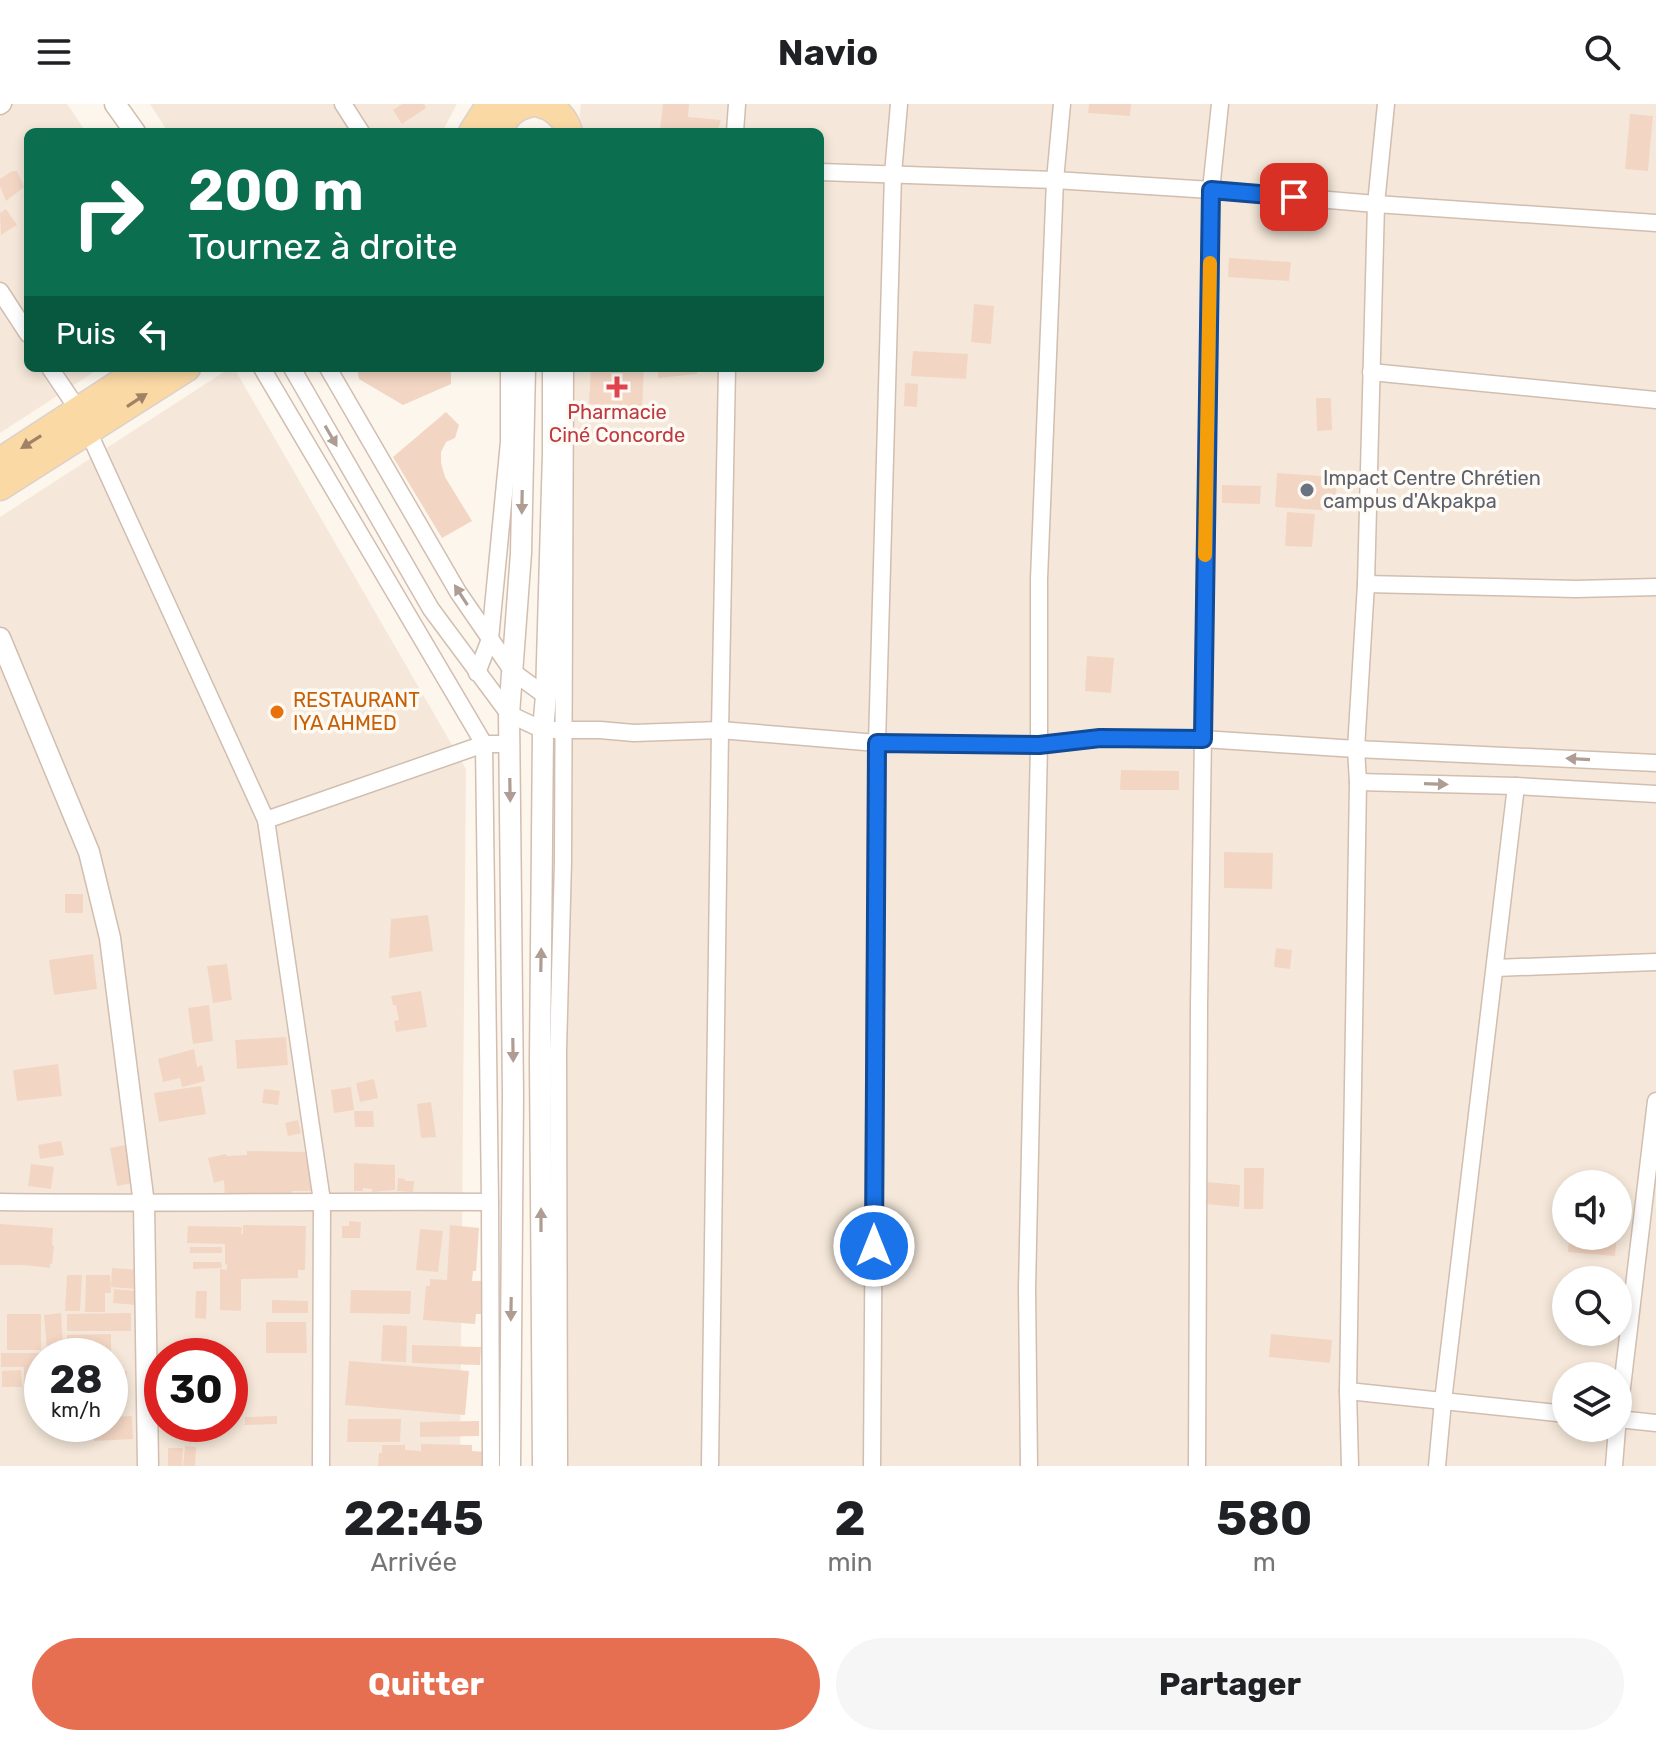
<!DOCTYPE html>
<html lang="fr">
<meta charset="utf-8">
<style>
:root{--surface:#fff;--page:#f6f6f6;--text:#202124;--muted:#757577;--accent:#e76f51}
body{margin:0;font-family:Rubik,sans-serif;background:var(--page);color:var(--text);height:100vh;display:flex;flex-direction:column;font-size:30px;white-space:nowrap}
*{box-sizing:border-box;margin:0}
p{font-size:26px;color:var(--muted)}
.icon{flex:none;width:44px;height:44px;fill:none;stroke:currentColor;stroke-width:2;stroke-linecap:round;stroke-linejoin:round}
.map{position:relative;height:1362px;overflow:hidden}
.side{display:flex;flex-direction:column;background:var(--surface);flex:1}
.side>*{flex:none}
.guide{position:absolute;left:24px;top:24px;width:800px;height:244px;border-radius:12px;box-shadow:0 4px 12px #0003;background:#0b6e4f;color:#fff;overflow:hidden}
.fabs{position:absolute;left:1552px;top:1066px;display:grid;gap:16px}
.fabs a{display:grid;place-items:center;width:80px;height:80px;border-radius:50%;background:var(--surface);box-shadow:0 4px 12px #0003;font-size:40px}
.speed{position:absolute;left:24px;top:1234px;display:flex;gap:16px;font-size:40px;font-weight:700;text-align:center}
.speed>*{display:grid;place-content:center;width:104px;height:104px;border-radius:50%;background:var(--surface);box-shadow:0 4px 12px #0003;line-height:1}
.speed small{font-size:20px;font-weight:400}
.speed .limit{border:12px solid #d22;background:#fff;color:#111}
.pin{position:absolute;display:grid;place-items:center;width:68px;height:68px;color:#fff;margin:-34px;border-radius:16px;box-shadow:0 4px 12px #0006}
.me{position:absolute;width:88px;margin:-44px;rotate:0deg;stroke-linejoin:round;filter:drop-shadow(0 0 6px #0008)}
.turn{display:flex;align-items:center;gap:28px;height:168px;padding:0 32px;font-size:36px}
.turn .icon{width:104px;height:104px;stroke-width:2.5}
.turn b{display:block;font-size:56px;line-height:68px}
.then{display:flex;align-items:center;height:76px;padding:0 32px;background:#0003;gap:16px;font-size:30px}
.eta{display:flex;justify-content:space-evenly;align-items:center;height:136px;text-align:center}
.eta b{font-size:48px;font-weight:700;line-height:56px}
.primary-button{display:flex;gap:16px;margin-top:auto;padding:16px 32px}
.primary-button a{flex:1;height:92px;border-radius:48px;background:var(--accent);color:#fff;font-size:32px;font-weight:700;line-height:92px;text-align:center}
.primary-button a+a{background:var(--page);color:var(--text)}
header{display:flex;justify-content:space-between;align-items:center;height:104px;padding:0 32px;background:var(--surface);font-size:36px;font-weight:700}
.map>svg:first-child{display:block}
</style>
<header><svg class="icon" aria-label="menu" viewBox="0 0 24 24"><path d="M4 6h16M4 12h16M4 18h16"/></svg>Navio<svg class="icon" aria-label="search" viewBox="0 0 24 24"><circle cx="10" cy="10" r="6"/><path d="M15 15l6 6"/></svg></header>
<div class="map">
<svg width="1656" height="1362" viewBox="0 0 1656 1362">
<rect width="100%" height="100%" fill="#fdf6ec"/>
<g fill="#f5e8da" fill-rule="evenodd">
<polygon points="0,0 67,0 86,28 28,28 28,264 100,264 0,329"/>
<polygon points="150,0 457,0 442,28 168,28"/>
<path d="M581,0H1656V1362H557L571,264H820V28H578ZM1566,1080H1618V1132H1566ZM1566,1176H1618V1228H1566ZM1566,1272H1618V1324H1566Z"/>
<path d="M230,264H234L466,665L460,1362H0V413ZM42,1252H110V1320H42ZM162,1252H230V1320H162Z"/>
</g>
<g fill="#f3d5c3">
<polygon points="402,0 424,0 426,4 402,20 393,6"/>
<polygon points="663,0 689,0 688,13 721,16 717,28 660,27"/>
<polygon points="1089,0 1131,0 1130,12 1088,9"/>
<polygon points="1630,10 1653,12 1648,67 1625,65"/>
<polygon points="12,67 17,67 24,83 6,97 0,82 0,75"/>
<polygon points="6,105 17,121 1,131 0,109"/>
<polygon points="1229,154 1291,158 1289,177 1228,173"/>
<polygon points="974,200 994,202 991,240 971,238"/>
<polygon points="913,247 968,250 966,275 911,272"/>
<polygon points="357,264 451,264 451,280 403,301 359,275"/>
<polygon points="591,264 644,264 642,303 589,300"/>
<polygon points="658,264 697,264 697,270 658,274"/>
<polygon points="905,279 918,280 917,303 904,302"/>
<polygon points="1316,294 1331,294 1332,326 1317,327"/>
<polygon points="446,308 459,321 455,334 446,338 441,348 441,359 445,373 472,417 442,434 393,353"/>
<polygon points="1277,369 1337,373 1335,407 1275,403"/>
<polygon points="1222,381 1261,382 1260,400 1222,399"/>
<polygon points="1287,408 1315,410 1312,443 1285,442"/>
<polygon points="1087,552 1114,554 1111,589 1085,587"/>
<polygon points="1121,666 1179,667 1179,686 1120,686"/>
<polygon points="1224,748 1273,749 1272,785 1224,784"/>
<rect x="65" y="790" width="18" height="19"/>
<polygon points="428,811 433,847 389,854 391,815"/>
<polygon points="1276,844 1292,846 1290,865 1274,863"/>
<polygon points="93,850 97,885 54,891 49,856"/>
<polygon points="227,860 232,896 213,899 207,862"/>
<polygon points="421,887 427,923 396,928 394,917 399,916 396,901 393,901 391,892"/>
<polygon points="209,901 213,937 193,940 188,904"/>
<polygon points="286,933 288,961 237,965 235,936"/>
<polygon points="194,945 197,963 202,961 205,977 182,983 180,974 163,978 158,955"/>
<polygon points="58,960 62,992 17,997 13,966"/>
<polygon points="374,975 378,994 360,998 356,979"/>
<polygon points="201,982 206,1010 159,1018 154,989"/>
<polygon points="351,983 354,1006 334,1009 331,986"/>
<polygon points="264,985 280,987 278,1001 262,999"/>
<polygon points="431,998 436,1033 421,1034 417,1000"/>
<polygon points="354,1007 373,1007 374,1023 355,1023"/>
<polygon points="298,1016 301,1029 288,1032 285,1019"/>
<polygon points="61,1037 64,1051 40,1055 38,1041"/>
<polygon points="131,1040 138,1078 117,1082 110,1044"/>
<polygon points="247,1047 309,1048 313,1087 292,1087 292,1096 225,1097 224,1076 214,1079 208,1054 226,1050 227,1052 247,1051"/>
<polygon points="354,1059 395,1061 395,1086 372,1088 372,1085 363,1084 363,1087 354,1087"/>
<polygon points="31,1060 54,1063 51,1085 28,1082"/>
<polygon points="1244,1064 1264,1064 1263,1105 1244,1105"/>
<polygon points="398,1074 405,1075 405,1077 414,1077 413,1088 397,1087"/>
<polygon points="1207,1078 1240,1081 1239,1103 1205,1100"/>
<polygon points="349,1117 361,1118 360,1134 342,1134 342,1122 349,1122"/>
<polygon points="0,1120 53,1124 52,1141 54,1142 52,1160 50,1160 50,1164 24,1161 0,1161"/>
<polygon points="243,1121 306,1122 305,1166 298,1166 298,1174 241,1175 241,1207 220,1206 220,1165 227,1166 227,1161 225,1160 225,1140 187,1139 188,1122 242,1123 241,1130 243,1130"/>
<polygon points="450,1121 479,1124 476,1167 473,1167 472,1177 485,1177 484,1210 476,1210 475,1220 423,1216 426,1182 430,1182 430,1175 447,1176"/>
<polygon points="420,1125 443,1127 438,1168 416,1166"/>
<polygon points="1569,1132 1617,1132 1615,1152 1568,1148"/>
<rect x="190" y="1143" width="32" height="6"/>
<polygon points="193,1158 221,1158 222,1164 193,1165"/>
<polygon points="112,1164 139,1166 138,1185 111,1183"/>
<polygon points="67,1171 82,1171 80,1207 65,1207"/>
<polygon points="86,1171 110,1171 111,1189 105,1189 105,1208 85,1208"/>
<polygon points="114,1185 137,1187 136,1201 113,1199"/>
<polygon points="351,1186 411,1187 410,1210 350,1209"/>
<polygon points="196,1187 207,1187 206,1215 195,1214"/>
<polygon points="272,1196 308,1197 308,1209 272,1209"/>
<polygon points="61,1209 63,1244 47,1245 44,1211"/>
<polygon points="131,1209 131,1227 67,1227 67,1210"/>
<rect x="7" y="1210" width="34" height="36"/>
<polygon points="266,1218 306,1218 307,1249 266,1249"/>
<polygon points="383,1221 407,1222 406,1258 381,1257"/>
<polygon points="111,1230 111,1248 67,1249 67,1231"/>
<polygon points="1271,1230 1332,1236 1330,1259 1269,1253"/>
<polygon points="412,1241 481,1243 480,1261 412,1259"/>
<polygon points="1,1249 40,1249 40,1280 24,1280 24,1263 1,1263"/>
<polygon points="349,1257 469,1267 465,1311 345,1301"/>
<polygon points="21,1266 22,1283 2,1283 2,1267"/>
<polygon points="110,1267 127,1267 126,1291 110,1291"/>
<polygon points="132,1312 133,1335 94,1337 93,1320 110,1320 110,1313"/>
<polygon points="277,1312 277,1320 245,1321 245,1313"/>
<polygon points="348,1315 401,1315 400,1338 347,1338"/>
<polygon points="479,1317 479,1332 420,1333 420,1318"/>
<polygon points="421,1340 472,1341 472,1347 487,1348 487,1362 378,1362 379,1349 382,1349 382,1341 405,1341 405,1346 421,1347"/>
<polygon points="185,1342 196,1343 195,1362 183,1362"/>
<polygon points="168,1344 183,1344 182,1362 168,1362"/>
</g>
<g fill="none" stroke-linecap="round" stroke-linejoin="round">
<defs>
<g id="minor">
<polyline points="343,0 361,28"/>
<polyline points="0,2 3,0"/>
<polyline points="735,28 737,0"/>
<polyline points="820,68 1055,76 1211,86 1376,100 1656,119"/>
<polyline points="0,187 28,230"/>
<polyline points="50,264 79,307"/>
<polyline points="262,264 484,640 490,1098 491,1362"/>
<polyline points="292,264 431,505 509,610 543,626 600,626 634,629 720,626 877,639 1039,641 1100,634 1203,635 1356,645 1656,659"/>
<polyline points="328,264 458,488 513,568 546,592"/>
<polyline points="1371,268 1656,296"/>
<polyline points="88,327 266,716 322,1097 321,1362"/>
<polyline points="1366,480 1576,485 1656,483"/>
<polyline points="477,569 490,535 509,338 509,264"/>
<polyline points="1358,678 1516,682 1656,690"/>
<polyline points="266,716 484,640 509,640"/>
<polyline points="1495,864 1656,858"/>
<path d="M0,1098C163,1100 327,1097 490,1098"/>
<polyline points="1348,1287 1566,1310"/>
<polyline points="1618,1315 1656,1319"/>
<polyline points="1618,1317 1656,997"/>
<polyline points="559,1362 558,947 563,757 565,264"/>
<polyline points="710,1362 720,626 727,264"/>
<polyline points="872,1362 877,639 893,70 899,0"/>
<polyline points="1029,1362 1027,1184 1039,641 1039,475 1055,76 1062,0"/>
<polyline points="1197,1362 1199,902 1211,86 1220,0"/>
<polyline points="1350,1362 1348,1287 1358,678 1356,645 1366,480 1376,100 1386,0"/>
<polyline points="1437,1362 1443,1297 1516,682"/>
<polyline points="1614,1362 1617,1324"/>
</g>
<g id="tertiary">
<polyline points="115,0 135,28"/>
<polyline points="0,534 89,748 110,834 144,1100 148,1362"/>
<polyline points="510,1362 513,991 509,610 521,449 525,264"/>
<polyline points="543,1362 540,956 543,626 546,592 553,349 553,264"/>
</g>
<g id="primary">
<path d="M540,0C555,4 565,13 569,28"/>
<polyline points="472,28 490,0"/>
<path d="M500,28C504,13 513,4 529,0"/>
<polyline points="0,357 143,264"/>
<polyline points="0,383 187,264"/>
</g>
</defs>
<use href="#minor" stroke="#d1beb0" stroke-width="19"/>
<use href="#tertiary" stroke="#d1beb0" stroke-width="23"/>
<use href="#primary" stroke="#dad1cd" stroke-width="29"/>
<use href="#minor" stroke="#fff" stroke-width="16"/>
<use href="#tertiary" stroke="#fff" stroke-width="20"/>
<use href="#primary" stroke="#fbd9a5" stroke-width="26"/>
</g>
<defs><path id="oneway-solid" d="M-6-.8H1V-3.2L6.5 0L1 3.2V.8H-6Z" transform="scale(2)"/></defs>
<g fill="#a18267">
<use href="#oneway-solid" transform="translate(137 296) rotate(-33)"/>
<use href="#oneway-solid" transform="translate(31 338) rotate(148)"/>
</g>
<g fill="#af9d94">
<use href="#oneway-solid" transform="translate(331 332) rotate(60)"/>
<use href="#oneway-solid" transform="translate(522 398) rotate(91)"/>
<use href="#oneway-solid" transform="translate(461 491) rotate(-123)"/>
<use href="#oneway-solid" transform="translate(1578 655) rotate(-177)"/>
<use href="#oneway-solid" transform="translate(1436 680) rotate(2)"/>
<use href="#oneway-solid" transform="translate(510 686) rotate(89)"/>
<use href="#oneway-solid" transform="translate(541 856) rotate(-89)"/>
<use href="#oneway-solid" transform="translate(513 946) rotate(89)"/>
<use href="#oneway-solid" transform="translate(541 1116) rotate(-90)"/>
<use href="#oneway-solid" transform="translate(511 1205) rotate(91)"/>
</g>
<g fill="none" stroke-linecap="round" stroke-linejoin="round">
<defs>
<polyline id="route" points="874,1142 877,639 1039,641 1100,634 1203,635 1211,86 1294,93"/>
</defs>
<use href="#route" stroke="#114b97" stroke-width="20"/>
<use href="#route" stroke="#1a73e8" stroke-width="14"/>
<polyline stroke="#f59e0b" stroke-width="14" points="1205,451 1210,159"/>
</g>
<path fill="#e0444e" stroke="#fffaf3" stroke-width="3" d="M613 271h8v8h8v8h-8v8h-8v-8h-8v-8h8z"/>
<circle fill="#6b7280" stroke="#fffaf3" stroke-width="3" cx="1307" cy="386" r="8"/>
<circle fill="#e8710a" stroke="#fffaf3" stroke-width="3" cx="277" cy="608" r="8"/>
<g text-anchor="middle" stroke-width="7" stroke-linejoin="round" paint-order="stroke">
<g font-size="20" fill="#be3a42" stroke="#fffaf3">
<text x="617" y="315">Pharmacie<tspan x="617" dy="23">Ciné Concorde</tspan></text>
</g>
<g font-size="20" fill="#5b616d" stroke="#fffaf3" text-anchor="start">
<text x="1323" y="381">Impact Centre Chrétien<tspan x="1323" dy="23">campus d'Akpakpa</tspan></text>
</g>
<g font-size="20" fill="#c56008" stroke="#fffaf3" text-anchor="start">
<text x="293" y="603">RESTAURANT<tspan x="293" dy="23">IYA AHMED</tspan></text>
</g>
</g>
</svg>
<div class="fabs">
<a><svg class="icon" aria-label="sound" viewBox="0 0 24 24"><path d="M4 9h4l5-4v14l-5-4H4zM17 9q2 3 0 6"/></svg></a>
<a><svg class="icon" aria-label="search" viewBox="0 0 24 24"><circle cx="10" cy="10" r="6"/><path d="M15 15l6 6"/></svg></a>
<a><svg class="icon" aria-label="layers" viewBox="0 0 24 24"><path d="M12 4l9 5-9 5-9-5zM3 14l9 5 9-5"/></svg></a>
</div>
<div class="speed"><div>28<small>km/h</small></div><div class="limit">30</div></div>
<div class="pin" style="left:1294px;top:93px;background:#d93025"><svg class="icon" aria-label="arrive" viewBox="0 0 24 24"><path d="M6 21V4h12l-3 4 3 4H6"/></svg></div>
<svg class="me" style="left:874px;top:1142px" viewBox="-20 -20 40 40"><circle r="17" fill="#1a73e8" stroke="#fff" stroke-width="3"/><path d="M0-11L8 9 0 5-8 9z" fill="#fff"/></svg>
<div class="guide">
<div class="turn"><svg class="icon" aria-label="right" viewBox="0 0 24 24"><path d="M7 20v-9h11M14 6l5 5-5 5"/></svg><div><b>200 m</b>Tournez à droite</div></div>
<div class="then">Puis<svg class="icon" aria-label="left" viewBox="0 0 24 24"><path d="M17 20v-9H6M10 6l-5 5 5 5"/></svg></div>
</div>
</div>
<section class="side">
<div class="eta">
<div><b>22:45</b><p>Arrivée</p></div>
<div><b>2</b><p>min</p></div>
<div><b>580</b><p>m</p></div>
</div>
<div class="primary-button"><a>Quitter</a><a>Partager</a></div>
</section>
